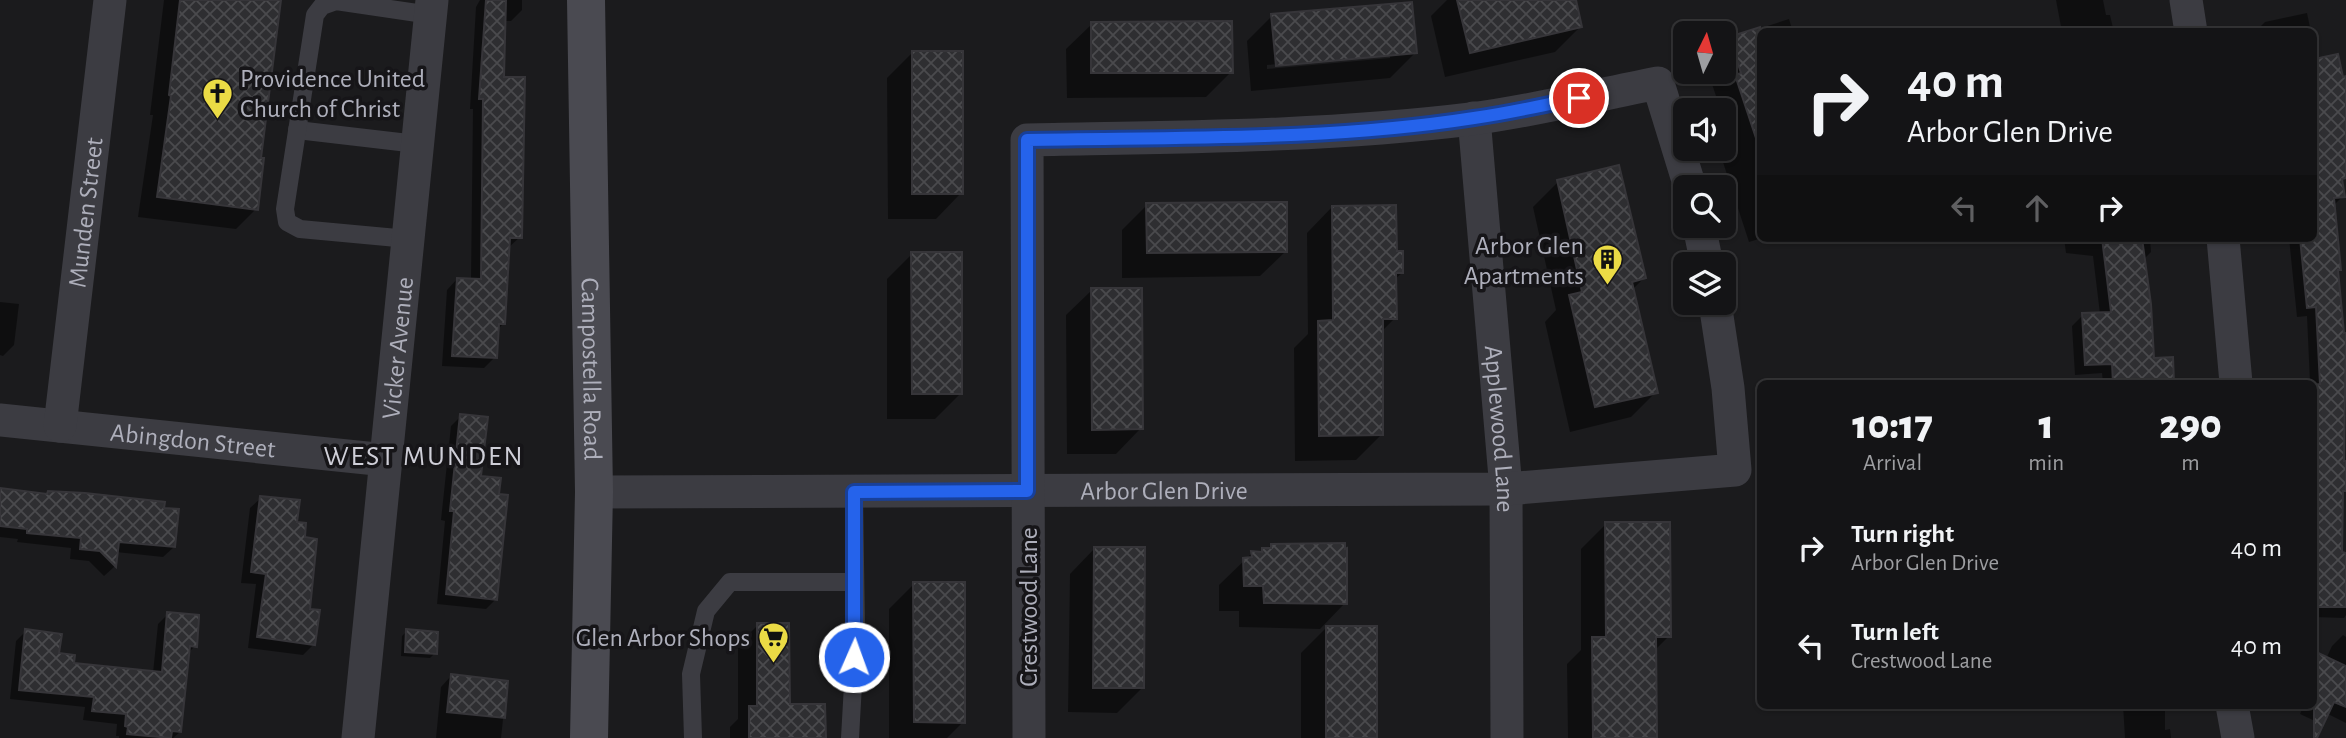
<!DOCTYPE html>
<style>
:root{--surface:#141416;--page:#212123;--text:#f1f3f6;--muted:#9d9ea1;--line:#333335}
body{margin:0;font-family:"Alegreya Sans",sans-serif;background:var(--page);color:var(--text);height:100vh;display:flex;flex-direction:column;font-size:26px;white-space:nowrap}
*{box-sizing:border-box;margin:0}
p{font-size:23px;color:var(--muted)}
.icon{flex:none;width:38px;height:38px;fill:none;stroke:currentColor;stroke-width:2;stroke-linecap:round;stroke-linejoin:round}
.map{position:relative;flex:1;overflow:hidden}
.sheet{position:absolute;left:1757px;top:380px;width:560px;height:329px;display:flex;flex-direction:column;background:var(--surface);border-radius:10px;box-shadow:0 2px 5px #0004,0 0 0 2px var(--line)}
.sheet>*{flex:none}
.top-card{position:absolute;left:1757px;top:28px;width:560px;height:214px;border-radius:10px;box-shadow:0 2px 5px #0004,0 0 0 2px var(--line);background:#141416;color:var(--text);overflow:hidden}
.needle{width:46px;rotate:5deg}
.fabs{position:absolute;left:1673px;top:21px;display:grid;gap:14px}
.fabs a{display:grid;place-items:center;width:63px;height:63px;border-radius:10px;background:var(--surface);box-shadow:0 2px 5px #0004,0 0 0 2px var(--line);font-size:35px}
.pin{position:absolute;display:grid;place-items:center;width:60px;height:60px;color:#fff;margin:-30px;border:4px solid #fff;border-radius:50%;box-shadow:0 2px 7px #0007}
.me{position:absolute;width:77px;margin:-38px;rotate:2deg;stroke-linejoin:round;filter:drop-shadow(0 0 5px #0008)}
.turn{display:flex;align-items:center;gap:24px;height:147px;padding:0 35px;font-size:32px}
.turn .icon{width:91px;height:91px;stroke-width:2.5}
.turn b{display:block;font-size:49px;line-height:60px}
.lanes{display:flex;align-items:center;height:66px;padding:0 35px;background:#0003;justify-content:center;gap:35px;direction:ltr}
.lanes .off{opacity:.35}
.eta{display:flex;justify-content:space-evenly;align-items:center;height:119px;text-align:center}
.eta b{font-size:42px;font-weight:800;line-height:49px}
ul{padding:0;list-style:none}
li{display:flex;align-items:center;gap:21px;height:98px;padding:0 35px}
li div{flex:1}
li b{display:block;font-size:26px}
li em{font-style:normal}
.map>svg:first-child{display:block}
</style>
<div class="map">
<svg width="2346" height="738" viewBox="0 0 2346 738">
<defs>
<pattern id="building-cross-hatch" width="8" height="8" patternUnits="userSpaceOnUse" patternTransform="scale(1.75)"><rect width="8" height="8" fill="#2e2e31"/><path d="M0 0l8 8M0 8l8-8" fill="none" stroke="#4a4a4d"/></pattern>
</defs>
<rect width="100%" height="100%" fill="#1b1b1d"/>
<g fill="#0007" fill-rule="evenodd">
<polygon points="164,0 279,0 259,159 256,209 236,229 138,217 153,115 150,115"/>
<polygon points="480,0 522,0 522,10 511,21 504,21 502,79 520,237 508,248 503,324 497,330 495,357 484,368 442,366 447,290 457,279 471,280 473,109 470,109 476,7"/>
<polygon points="1447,0 1574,0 1580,27 1555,52 1445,77 1431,16"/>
<polygon points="2056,0 2103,0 2106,15 2110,15 2114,32 2062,32"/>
<polygon points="2307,13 2311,32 2255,32 2265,22"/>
<path d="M1272,16L1415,53L1390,78L1251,91L1247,41ZM1390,54V58L1267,69V65Z"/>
<polygon points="1789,19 1793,32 1760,32 1762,238 1749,242 1721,156 1727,150 1724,141 1724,110 1714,110 1711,102 1716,96 1708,72 1724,72 1724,45 1730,38"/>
<polygon points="1092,24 1231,72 1206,97 1067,98 1066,49"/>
<polygon points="2314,40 2335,106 2343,196 2333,206 2339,269 2336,272 2342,335 2346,335 2346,415 2343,415 2342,463 2346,463 2346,491 2341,495 2340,554 2346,584 2346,615 2344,618 2314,617 2314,383 2310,383 2307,316 2297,317 2289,238 2314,238"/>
<polygon points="912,53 961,193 936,219 888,219 887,78"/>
<polygon points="1558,182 1644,278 1632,290 1656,392 1631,417 1570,432 1545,322 1556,310 1533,207"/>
<polygon points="1147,205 1286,251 1260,276 1122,278 1122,230"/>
<polygon points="1332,207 1395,253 1402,273 1394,280 1395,318 1381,332 1381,435 1356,460 1295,461 1294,348 1308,334 1307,233"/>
<polygon points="2064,238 2150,238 2151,252 2143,260 2152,360 2171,359 2172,383 2103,383 2102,373 2075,375 2072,326 2083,315 2100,314 2093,256 2066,253"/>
<polygon points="912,254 961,393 935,419 887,419 887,279"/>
<polygon points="1092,290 1141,428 1116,454 1067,454 1066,315"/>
<polygon points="0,302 19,304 14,345 3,356 0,355"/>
<polygon points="461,416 479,478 496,599 486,609 437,604 445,521 441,520 451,426"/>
<polygon points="0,490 46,495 48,493 174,547 163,557 116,552 114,567 104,576 89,561 70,559 71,548 17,542 18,539 0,537"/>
<polygon points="261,498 295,524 314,644 303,655 248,648 256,584 241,583 250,508"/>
<polygon points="1606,524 1669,636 1655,650 1655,738 1568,738 1567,664 1581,650 1581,549"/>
<polygon points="1272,545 1345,603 1320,629 1239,627 1239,611 1219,611 1219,585 1252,553 1259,554"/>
<polygon points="1095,548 1142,688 1117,713 1068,712 1070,574"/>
<polygon points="914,584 963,722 947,738 889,738 889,609"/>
<polygon points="168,614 195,646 188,653 180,732 173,738 119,738 119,736 116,736 117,724 83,720 85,707 10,699 16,641 26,631 72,664 153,673 158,624"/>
<polygon points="758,625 788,706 824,738 730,738 730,727 738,719 738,645"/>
<polygon points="1326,628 1375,738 1301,738 1301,653"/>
<polygon points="407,631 435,653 430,658 401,656 402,636"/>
<polygon points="2343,635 2346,637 2346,723 2326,713 2317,722 2300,714 2304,705 2314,705 2314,654 2326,659 2332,646"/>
<polygon points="451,676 507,682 501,738 436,738 441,687"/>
<polygon points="2123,705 2165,705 2165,730 2170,729 2171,738 2125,738"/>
</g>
<g fill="url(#building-cross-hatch)" stroke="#363539" stroke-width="2">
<polygon points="180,0 281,0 261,158 264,158 258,210 157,197 171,96 169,95"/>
<polygon points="486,0 506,0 504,77 525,77 522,238 510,238 505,324 499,324 497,358 452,356 457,278 481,279 483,99 479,99"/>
<polygon points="1457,0 1576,0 1582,27 1470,53"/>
<polygon points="1412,2 1417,53 1276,66 1271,14"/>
<polygon points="1232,21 1233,73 1091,73 1091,22"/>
<polygon points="1760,27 1760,137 1756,138 1735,75 1741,73 1729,37"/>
<rect x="912" y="51" width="51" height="143"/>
<polygon points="2338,54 2343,77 2346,76 2346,178 2342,179 2345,197 2334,198 2341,270 2338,270 2344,333 2346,333 2344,461 2346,461 2346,491 2343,491 2342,552 2346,553 2346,607 2314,607 2314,385 2320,384 2316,307 2307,308 2300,238 2314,238 2314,59"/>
<polygon points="1619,165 1646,278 1632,282 1658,393 1595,407 1569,295 1582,292 1557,180"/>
<polygon points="1287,202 1287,252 1147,253 1146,203"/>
<polygon points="1396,205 1397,251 1403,251 1403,273 1396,273 1397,319 1383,319 1383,435 1319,436 1318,321 1333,320 1332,206"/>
<polygon points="2102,238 2142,238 2151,304 2154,358 2173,357 2174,383 2113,383 2112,364 2085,365 2082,313 2111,312"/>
<polygon points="911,252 962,252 962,394 912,394"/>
<polygon points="1091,288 1142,288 1143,429 1092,430"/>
<polygon points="460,414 488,417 481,476 501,478 499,494 508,495 497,600 446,594 454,511 450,511"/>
<polygon points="0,488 47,494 48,491 85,493 165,502 164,508 179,509 175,547 119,542 116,567 100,551 80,549 81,538 27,533 27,529 0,526"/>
<polygon points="260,496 300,500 297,522 306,523 305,537 317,539 310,609 320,610 315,645 257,637 266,574 251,572"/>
<polygon points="1605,522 1670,522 1671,637 1656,637 1657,738 1593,738 1592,637 1606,637"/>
<polygon points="1345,543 1345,549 1347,548 1347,604 1264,603 1263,586 1244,586 1243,558 1252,557 1251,551 1262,552 1262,548 1271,548 1271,544"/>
<polygon points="1094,547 1145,547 1144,688 1093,688"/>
<polygon points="913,582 965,582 965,723 914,722"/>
<polygon points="167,612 199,615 199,618 197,647 190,646 181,732 172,731 171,738 127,734 128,727 125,726 126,714 92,711 94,697 19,690 25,629 62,634 59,653 75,655 74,663 162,672"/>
<polygon points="757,623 789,623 790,704 825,704 826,738 749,738 749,706 757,706"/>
<rect x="1326" y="626" width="51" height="112"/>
<polygon points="406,629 438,632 437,654 405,652"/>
<polygon points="2314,651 2346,666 2346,707 2334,702 2317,738 2314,738"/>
<polygon points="451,674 508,681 505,718 447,712"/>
</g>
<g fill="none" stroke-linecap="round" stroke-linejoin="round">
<g stroke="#3c3c42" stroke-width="18">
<polyline points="297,130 417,144"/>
<polyline points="408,239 300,229 287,222 285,209 315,15 322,6 336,1 431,15"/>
<polyline points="693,738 691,674 706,611 730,582 855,582"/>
<polyline points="850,738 856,631 854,492"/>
</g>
<g stroke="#3c3c42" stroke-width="33">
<polyline points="2186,0 2191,32"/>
<path id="s1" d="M1474,118L1506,489L1507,738"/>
<polyline points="1699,226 1707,264"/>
<polyline points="2223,238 2236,383"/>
<path id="s2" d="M0,420L386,460"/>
<path id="s3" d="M60,426L110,0"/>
<path id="s4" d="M594,492L1506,489L1735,470L1728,388L1715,303"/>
<polyline points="2232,705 2238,738"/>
<path id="s5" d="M358,738L432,0"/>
<path d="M1029,738L1027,140C1175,137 1323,137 1471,119C1534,111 1596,95 1658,83L1690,187"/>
</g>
<path stroke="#4a4a51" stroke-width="38" id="s6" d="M586,0L594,492L589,738"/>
</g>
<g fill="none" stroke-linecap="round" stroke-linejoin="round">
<defs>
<path id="route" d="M854,657V492L1027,491V140C1175,137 1327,141 1474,118C1510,113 1544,105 1579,98"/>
</defs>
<use href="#route" stroke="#184099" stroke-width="18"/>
<use href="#route" stroke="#2563eb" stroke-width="12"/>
</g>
<defs>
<symbol id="church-pin" viewBox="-11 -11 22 30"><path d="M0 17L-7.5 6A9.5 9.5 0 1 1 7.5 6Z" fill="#ebdb45" stroke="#161518"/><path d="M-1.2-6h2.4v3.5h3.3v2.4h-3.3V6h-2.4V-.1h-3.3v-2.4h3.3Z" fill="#111"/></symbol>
<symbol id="building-pin" viewBox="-11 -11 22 30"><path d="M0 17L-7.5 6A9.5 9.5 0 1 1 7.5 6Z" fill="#ebdb45" stroke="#161518"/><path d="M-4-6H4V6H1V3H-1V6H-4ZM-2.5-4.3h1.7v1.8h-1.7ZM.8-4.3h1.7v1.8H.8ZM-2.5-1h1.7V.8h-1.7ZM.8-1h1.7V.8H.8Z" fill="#111"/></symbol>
<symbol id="supermarket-pin" viewBox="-11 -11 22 30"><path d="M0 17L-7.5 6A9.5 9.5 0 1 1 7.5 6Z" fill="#ebdb45" stroke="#161518"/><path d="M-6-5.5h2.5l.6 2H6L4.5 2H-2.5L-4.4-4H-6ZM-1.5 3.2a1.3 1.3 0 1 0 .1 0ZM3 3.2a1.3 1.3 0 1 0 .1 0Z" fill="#111"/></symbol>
</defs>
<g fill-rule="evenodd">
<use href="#church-pin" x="200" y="76" width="35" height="47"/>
<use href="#building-pin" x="1590" y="242" width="35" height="47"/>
<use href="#supermarket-pin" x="756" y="620" width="35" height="47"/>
</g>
<g text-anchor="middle" stroke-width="7" stroke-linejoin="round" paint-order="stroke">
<g font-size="26" fill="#aeafbb" stroke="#161518" text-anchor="end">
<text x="240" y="87" text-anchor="start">Providence United<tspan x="240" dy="30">Church of Christ</tspan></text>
<text x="1584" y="254">Arbor Glen<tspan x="1584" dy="30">Apartments</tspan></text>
<text x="750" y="646">Glen Arbor Shops</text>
</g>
<g font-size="26" fill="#aeafbb" stroke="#161518">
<text dy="9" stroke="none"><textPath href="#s3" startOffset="215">Munden Street</textPath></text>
<text dy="9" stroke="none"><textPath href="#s5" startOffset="392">Vicker Avenue</textPath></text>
<text dy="9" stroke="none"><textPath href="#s6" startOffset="369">Campostella Road</textPath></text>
<text dy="9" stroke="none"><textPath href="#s1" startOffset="312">Applewood Lane</textPath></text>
<text dy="9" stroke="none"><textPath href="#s2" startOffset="194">Abingdon Street</textPath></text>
<text dy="9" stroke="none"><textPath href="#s4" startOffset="570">Arbor Glen Drive</textPath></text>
<text transform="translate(1028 607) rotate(-90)" y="9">Crestwood Lane</text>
</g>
<g font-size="28" letter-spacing="2" fill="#cfcfd8" stroke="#161518">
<text x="424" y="465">WEST MUNDEN</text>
</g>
</g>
</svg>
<div class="fabs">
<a><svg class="needle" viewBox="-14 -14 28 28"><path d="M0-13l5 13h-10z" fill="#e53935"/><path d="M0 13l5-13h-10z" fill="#9d9ea1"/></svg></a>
<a><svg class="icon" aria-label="sound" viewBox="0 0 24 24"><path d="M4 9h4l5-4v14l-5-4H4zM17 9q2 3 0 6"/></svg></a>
<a><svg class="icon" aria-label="search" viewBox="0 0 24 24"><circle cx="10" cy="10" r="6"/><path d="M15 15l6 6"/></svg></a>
<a><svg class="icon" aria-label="layers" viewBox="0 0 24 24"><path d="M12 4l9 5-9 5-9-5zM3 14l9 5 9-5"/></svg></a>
</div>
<div class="pin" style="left:1579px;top:98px;background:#d93025"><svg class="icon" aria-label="arrive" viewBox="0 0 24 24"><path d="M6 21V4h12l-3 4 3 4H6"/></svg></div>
<svg class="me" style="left:854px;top:657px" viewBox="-20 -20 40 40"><circle r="17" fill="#2563eb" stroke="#fff" stroke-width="3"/><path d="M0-11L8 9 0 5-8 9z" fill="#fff"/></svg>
<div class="top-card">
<div class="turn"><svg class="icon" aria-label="right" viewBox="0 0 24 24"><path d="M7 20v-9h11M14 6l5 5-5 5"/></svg><div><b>40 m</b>Arbor Glen Drive</div></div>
<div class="lanes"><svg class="icon off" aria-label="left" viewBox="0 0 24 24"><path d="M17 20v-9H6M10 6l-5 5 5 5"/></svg><svg class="icon off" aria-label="ahead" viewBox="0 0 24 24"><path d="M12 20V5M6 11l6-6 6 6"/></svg><svg class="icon" aria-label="right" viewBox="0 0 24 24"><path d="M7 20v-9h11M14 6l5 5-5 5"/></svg></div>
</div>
<section class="sheet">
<div class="eta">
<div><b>10:17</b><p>Arrival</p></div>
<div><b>1</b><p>min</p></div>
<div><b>290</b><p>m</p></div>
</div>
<ul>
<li><svg class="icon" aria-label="right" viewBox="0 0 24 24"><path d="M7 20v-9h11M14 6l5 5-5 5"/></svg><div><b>Turn right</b><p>Arbor Glen Drive</p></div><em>40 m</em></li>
<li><svg class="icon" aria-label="left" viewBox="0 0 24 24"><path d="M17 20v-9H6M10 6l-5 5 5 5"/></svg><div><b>Turn left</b><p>Crestwood Lane</p></div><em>40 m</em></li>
</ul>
</section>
</div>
